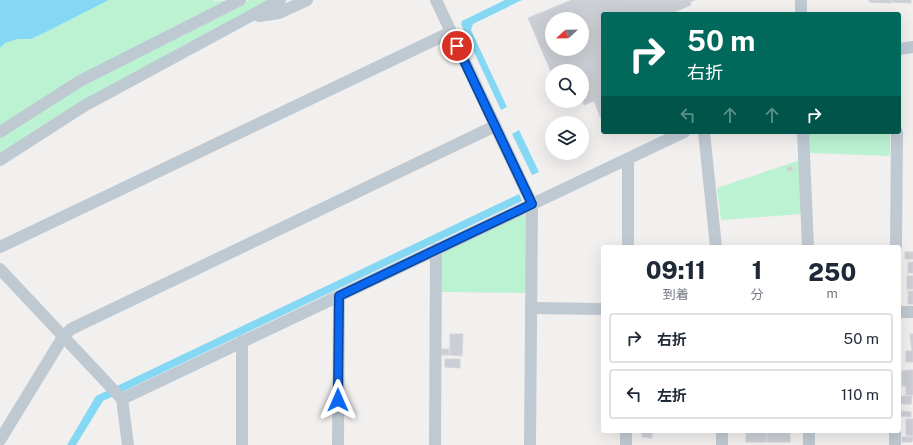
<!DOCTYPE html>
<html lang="ja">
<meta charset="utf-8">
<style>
:root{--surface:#fff;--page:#f6f6f7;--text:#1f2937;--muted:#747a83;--line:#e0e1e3}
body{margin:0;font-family:"Public Sans","Noto Sans JP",sans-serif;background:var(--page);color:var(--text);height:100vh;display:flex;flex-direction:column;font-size:15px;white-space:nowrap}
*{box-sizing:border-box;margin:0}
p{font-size:13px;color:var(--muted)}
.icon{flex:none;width:22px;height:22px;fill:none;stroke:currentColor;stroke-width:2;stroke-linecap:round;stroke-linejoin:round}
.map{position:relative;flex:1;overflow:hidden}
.details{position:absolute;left:601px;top:245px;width:300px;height:188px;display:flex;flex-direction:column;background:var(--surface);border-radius:4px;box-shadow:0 4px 16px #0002}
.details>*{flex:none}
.guide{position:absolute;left:601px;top:12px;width:300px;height:122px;border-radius:4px;box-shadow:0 4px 16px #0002;background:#00695c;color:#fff;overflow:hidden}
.needle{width:26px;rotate:248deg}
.tools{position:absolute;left:545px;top:12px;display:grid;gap:8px}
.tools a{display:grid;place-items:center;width:44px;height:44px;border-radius:50%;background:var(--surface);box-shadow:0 4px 16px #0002;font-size:20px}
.pin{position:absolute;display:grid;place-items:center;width:34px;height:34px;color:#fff;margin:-17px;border:2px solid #fff;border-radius:50%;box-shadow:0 1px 4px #0007}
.me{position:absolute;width:44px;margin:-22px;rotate:0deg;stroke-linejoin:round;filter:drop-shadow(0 0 3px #0008)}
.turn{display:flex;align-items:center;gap:14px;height:84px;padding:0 20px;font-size:18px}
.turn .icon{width:52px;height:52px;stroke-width:2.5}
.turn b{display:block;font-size:28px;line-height:34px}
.lanes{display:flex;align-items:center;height:38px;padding:0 20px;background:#0003;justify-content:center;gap:20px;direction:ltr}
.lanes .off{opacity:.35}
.eta{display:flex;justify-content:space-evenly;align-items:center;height:68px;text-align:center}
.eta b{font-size:24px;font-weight:800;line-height:28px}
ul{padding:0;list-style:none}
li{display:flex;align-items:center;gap:12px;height:50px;margin:0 8px 6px;padding:0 12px;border:2px solid var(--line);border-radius:4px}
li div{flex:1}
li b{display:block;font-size:15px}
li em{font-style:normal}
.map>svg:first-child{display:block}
</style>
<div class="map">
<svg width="913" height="445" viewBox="0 0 913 445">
<rect width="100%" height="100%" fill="#f2efef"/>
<g fill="#bbf2d2">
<polygon points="109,0 214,0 215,1 231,0 0,126 0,48 5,43 18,39 31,39 44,33"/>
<polygon points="249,0 271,0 0,155 0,137 90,81"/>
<polygon points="809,132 890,132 890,156 809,153"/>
<polygon points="800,160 801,214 721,220 717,188"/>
<polygon points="523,214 527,217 527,293 441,292 441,257 444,252"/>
</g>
<g fill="#84d8f3">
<polygon points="0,0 109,0 44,33 31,39 18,39 5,43 0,48"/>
<polygon points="505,0 522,0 473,24 471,30 507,107 501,110 461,24 462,21"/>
<polygon points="519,130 539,172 532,175 512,134"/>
<polygon points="519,194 522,201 103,401 76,445 67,445 96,396"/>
</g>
<g fill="#cbced4" stroke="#d3d5db" fill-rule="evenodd">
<path d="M572,0H695L690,2L691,5L670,14H603V118L601,119L594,101L584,105L582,101V71H552V74L528,18ZM552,19H582V49H552Z"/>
<polygon points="869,0 891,0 891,3 869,2"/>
<polygon points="892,0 911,0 911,3 892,2"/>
<polygon points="791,166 793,170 788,172 787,168"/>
<rect x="905" y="252" width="8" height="7"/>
<rect x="908" y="262" width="5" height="11"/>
<rect x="907" y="276" width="6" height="13"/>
<rect x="908" y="291" width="5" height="13"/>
<polygon points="450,334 463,334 462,356 450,355"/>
<polygon points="910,334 913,334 913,362 906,362 906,351 912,351"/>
<rect x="441" y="349" width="8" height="6"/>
<polygon points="445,359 460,359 460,368 445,367"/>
<polygon points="911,370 913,370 913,395 906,395 906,386 902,386 902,371"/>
<polygon points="901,396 912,396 911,404 901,404"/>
<polygon points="901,411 911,412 911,417 901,416"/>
<polygon points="906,419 913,419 913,436 906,435"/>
<polygon points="642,431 652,431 652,438 642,437"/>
<polygon points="739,431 767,431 766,442 746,442 746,432"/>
<polygon points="768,431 790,431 790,442 767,442"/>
<polygon points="902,437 913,437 912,442 902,442"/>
</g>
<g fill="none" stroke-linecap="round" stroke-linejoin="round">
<g stroke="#bfc9d2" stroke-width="12">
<polyline points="436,0 532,204 530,445"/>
<polyline points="801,14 801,0"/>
<polyline points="259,16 279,13 307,0"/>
<polyline points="899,49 913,47"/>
<polyline points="0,132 80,81 240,0"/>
<polyline points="704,132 716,247"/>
<polyline points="803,132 808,247"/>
<polyline points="628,159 628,247"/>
<polyline points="0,160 84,106 280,0"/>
<polyline points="0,247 451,32"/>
<polyline points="896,247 897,132"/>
<polyline points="0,269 122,399 128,445"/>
<polyline points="531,308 603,309"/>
<polyline points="899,312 913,312"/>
<polyline points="122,399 684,132"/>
<polyline points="0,440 63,337 71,329 495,126"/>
<polyline points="242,445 242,341"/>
<polyline points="338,445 339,296"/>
<polyline points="435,445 436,249"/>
<polyline points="626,445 626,431"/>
<polyline points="722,445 722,431"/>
<polyline points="809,445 809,431"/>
<polyline points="895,445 895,431"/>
</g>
</g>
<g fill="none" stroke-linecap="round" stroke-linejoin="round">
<defs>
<polyline id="route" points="338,400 339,296 532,204 457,46"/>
</defs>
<use href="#route" stroke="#07449c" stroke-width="10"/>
<use href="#route" stroke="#0b68f0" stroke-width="7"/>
</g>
</svg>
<div class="tools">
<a><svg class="needle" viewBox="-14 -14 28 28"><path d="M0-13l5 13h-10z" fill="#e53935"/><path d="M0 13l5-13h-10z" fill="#747a83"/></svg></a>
<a><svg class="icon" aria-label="search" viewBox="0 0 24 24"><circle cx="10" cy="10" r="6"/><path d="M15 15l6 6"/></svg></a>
<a><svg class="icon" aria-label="layers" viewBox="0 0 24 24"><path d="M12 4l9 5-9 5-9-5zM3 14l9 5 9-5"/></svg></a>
</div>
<div class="pin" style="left:457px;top:46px;background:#d93025"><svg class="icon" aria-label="arrive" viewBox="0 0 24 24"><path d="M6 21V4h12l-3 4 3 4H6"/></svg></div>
<svg class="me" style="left:338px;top:400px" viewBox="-20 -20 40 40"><path d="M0-17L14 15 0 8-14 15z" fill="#0b68f0" stroke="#fff" stroke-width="4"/></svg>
<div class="guide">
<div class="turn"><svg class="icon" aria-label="right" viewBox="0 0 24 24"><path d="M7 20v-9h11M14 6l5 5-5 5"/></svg><div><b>50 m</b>右折</div></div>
<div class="lanes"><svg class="icon off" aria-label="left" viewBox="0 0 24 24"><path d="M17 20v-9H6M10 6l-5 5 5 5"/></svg><svg class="icon off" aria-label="ahead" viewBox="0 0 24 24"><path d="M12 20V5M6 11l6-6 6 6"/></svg><svg class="icon off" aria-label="ahead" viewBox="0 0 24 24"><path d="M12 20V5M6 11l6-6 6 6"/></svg><svg class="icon" aria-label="right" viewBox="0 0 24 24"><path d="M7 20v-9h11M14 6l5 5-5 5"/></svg></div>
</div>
<section class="details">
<div class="eta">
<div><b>09:11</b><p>到着</p></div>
<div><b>1</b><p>分</p></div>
<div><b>250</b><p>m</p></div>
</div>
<ul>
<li><svg class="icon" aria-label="right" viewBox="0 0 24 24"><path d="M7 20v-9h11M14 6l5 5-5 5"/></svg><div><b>右折</b></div><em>50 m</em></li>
<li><svg class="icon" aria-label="left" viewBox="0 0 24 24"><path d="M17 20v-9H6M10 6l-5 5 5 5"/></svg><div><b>左折</b></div><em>110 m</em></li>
</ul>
</section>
</div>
